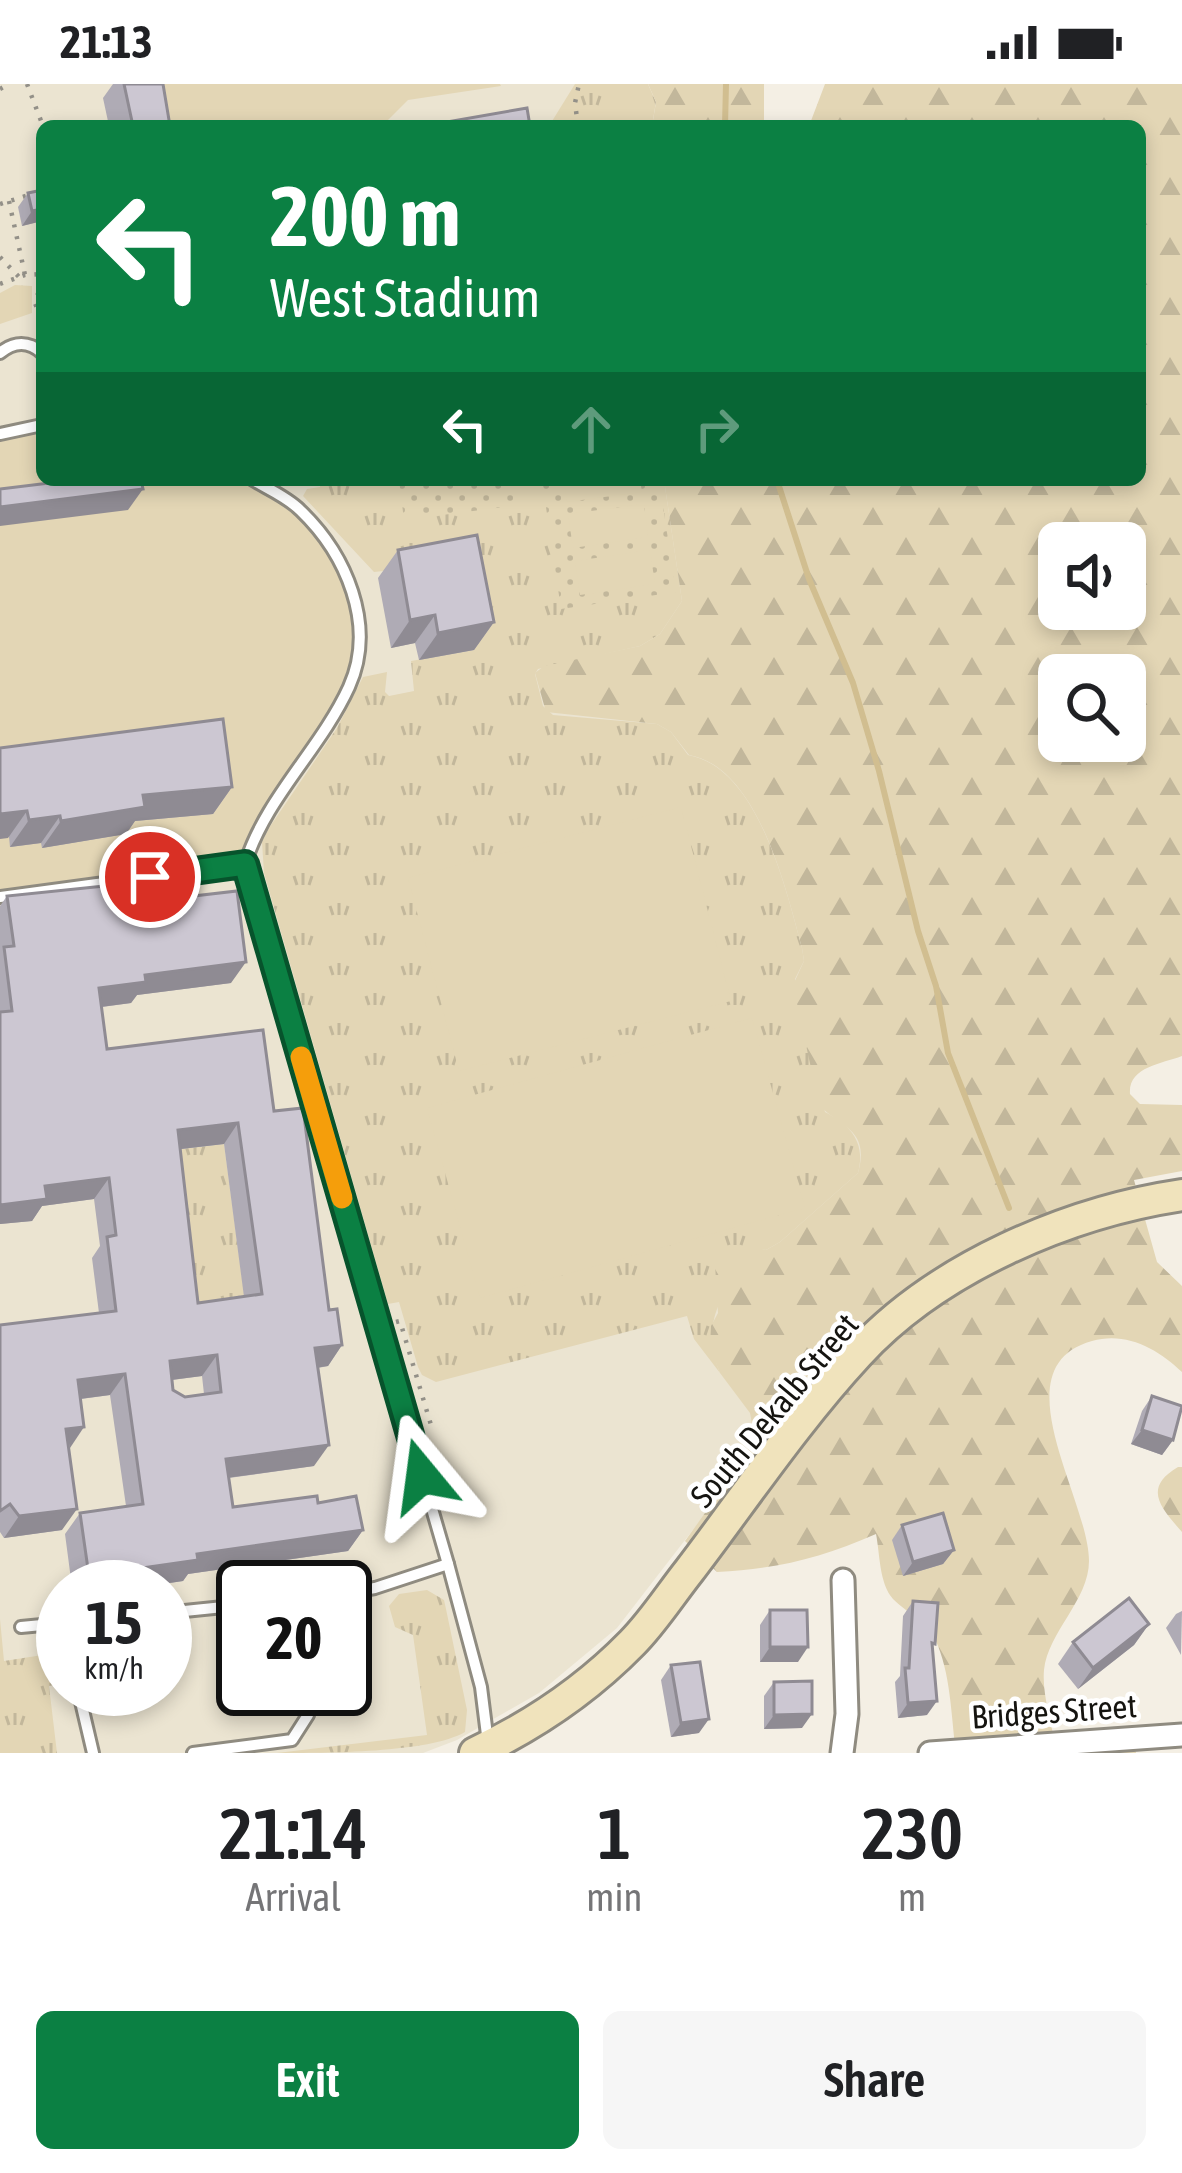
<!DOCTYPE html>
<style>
:root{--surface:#fff;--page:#f6f6f6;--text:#202124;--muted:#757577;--accent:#0b8043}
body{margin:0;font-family:"Asap Condensed",sans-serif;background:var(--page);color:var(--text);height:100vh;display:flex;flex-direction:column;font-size:45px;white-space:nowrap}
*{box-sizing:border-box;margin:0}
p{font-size:39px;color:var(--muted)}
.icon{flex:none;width:66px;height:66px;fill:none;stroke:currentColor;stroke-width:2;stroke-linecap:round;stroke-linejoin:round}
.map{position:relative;height:1669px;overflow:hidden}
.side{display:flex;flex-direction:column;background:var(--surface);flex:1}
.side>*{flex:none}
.top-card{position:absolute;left:36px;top:36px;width:1110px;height:366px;border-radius:18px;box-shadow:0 6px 18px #0003;background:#0b8043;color:#fff;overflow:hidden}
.buttons{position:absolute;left:1038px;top:438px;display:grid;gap:24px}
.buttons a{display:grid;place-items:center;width:108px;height:108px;border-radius:18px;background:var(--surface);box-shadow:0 6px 18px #0003;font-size:60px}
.speed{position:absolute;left:36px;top:1476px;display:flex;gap:24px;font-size:60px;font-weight:700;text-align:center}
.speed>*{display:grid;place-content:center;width:156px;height:156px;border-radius:50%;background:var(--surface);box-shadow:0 6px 18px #0003;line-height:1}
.speed small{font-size:30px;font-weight:400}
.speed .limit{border:6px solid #111;border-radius:18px;background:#fff;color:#111}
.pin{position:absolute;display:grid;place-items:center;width:102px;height:102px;color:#fff;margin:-51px;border:6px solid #fff;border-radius:50%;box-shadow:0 3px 12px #0007}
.me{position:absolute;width:132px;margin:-66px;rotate:344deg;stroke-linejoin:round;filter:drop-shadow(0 0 9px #0008)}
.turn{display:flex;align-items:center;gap:42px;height:252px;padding:0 36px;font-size:54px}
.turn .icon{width:156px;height:156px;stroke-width:2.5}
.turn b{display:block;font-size:84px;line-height:102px}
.lanes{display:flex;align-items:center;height:114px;padding:0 36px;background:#0003;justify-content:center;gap:60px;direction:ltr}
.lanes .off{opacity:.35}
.eta{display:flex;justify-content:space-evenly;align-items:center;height:204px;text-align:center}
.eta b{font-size:72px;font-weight:600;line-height:84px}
.primary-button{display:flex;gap:24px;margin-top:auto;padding:24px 36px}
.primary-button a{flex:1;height:138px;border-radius:18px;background:var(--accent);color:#fff;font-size:48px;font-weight:600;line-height:138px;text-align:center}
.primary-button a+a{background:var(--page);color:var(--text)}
.status{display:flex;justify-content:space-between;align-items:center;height:84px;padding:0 60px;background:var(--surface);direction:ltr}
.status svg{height:33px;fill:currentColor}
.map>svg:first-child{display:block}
</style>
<div class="status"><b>21:13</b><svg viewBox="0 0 49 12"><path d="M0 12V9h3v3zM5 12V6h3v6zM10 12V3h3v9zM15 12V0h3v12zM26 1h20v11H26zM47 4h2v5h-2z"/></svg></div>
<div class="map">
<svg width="1182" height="1669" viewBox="0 0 1182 1669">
<defs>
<pattern id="grass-tufts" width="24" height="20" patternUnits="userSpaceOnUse" patternTransform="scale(3)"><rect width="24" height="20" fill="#e3d6b5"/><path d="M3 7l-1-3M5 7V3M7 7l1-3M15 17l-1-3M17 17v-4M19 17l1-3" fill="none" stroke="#c2b79b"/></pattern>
<pattern id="forest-firs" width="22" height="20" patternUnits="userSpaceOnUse" patternTransform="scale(3)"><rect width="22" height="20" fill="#e3d6b5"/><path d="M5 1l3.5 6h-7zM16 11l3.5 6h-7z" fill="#c2b79b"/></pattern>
<pattern id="park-dots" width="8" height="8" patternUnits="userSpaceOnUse" patternTransform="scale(3)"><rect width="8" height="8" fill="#e3d6b5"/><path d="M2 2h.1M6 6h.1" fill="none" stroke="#c2b79b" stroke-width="1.8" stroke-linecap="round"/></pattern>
</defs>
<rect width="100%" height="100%" fill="#f4efe4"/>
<path fill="#ebe4d1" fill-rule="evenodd" d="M0,0H648L652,42H42V396H710L923,1124L709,1425L617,1544L539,1609L457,1656L423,1669H0ZM63,1503H165V1605H63ZM243,1503H345V1605H243Z"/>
<g fill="url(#grass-tufts)">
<polygon points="575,0 648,0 656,18 652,42 549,42"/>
<polygon points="15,201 32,202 32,229 0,240 0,209"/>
<path d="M320,396H664L682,517L660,550L640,562L538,585L535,590L543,622L553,631L657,640L671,648L688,671C758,683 786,805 802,864L804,877L795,895L825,1028C851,1041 866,1059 858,1089L780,1158L766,1166L757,1165C724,1207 699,1234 720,1289L694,1255L687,1232L436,1298L422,1291L418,1283L399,1218L388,1220L264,789L262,758L269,744L337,644L363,593L387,588L385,608L389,612L414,607L411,577L474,566L458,479L374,488L303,412L307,405L320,403Z"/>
<polygon points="224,1060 247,1232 183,1240 164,1067"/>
<path d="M427,1506L444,1516L446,1525L467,1626L465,1648C429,1669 326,1669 277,1669L427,1651L413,1551L395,1543L389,1522L399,1510Z"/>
<polygon points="0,1535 4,1577 62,1568 63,1599 49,1602 57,1669 0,1669"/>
</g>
<g fill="url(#forest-firs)" fill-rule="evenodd">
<polygon points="648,0 764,0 764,42 652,42 656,18"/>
<path d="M825,0H1182V972C1161,980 1128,983 1130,1010L1140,1020L1182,1021V1087L1134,1096L1157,1178L1182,1202V1288C1158,1265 1126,1247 1092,1257C998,1283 1089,1415 1089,1477C1089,1516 1048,1548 1044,1586C1042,1609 1051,1637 1055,1659L1133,1654L1136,1669H956C951,1632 951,1589 935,1555C925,1536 907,1529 893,1515C879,1499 880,1470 876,1450C821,1474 778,1485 717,1488L685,1457L747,1370L753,1345L750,1329L720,1289L710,1264L711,1242L718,1229L715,1180L749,1162L766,1166L780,1158L858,1089C870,1045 842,1045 819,1021L793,901L804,877L802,864C786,805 758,683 689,671L671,648L657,640L546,628L535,589L544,582L640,562L660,550L682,517L664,396H1140V42H809ZM1059,459H1125V525H1059ZM1059,591H1125V657H1059Z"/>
<path d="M1178,1383H1182V1448C1161,1424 1142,1404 1178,1383Z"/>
</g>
<g fill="url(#park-dots)">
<polygon points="399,396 516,396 519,421 404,436"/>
<polygon points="542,396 659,396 676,508 561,525"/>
</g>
<g fill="#e3d6b5">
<polygon points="149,0 500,0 501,2 408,16 382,42 144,42"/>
<polygon points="42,341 42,396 253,396 297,422 333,463 355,512 358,572 333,628 245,780 0,813 0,350"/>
<polygon points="564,396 640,396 642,408 567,418"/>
<polygon points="644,420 648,453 573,464 568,430"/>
<polygon points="650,466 655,500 580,511 575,477"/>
<polygon points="681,723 731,917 459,987 408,794"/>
<polygon points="752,934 805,1124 480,1214 427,1024"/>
</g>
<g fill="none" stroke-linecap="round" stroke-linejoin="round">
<g stroke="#d1be90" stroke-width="6">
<polyline points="725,42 726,0"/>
<polyline points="777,396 809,495 853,599 879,687 918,847 936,902 948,969 1009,1124"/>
</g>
<defs>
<g id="service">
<path d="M0,269C14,257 29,257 42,269"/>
<polyline points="0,350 42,341"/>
<path d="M253,396C268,405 287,413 300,426C346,470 377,541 349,603C320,666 266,713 245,780L448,1480L481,1603L488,1659"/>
<polyline points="0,813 245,780"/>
<polyline points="345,1509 375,1504 448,1480"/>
<polyline points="165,1529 243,1521"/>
<polyline points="21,1543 63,1539"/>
<polyline points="78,1605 93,1669"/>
<polyline points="193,1669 292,1656 308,1631 312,1605"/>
</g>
<g id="minor">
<polyline points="842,1669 847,1630 843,1496"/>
<polyline points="930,1669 1182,1651"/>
</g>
<path id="secondary" d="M475,1669C532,1642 588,1604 632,1559C653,1538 670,1511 689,1487C744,1415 796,1337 858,1270C937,1184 1068,1128 1182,1111"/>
</defs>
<use href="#service" stroke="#8f8b80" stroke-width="16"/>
<use href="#minor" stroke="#8f8b80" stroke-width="27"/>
<use href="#secondary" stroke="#8f8b80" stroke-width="36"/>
<g stroke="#939088" stroke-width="4.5" stroke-dasharray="3 9" stroke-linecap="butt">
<polyline points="27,0 43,42"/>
<polyline points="0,5 9,0"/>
<polyline points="578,42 575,19 579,0"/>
<polyline points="9,117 25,191"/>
<polyline points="0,120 29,111"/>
<polyline points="0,173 19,193"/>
<polyline points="42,197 35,219 42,237"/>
<polyline points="0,200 25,191 42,190"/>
<polyline points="396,1238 400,1237 431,1341"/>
</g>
<use href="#service" stroke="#fff" stroke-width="10"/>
<use href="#minor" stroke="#fff" stroke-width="21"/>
<use href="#secondary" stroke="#f0e3bc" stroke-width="30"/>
</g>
<g fill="#afabb5" fill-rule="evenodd">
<polygon points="113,0 163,0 170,42 109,42 103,14"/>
<polygon points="28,109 42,137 22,142 18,123"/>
<polygon points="398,466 494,538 474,566 419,576 415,559 391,564 378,494"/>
<polygon points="0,664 232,703 213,730 135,737 126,750 42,764 41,759 10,763"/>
<path d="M7,812L176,814L231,899L137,911L131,919L102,923L107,965L274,1027L329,1226L342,1261L328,1282L318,1284L314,1382L229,1394L233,1423L318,1419L363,1446L348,1467L188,1490L183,1497L142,1503H72L65,1450L80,1429L126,1422L110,1311L81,1315L69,1364L62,1446L4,1454L0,1448V1241L99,1229L92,1174L100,1162L94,1115L42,1122L32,1137L0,1140V822ZM224,1060L244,1213L198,1219L181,1065ZM202,1292L204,1310L185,1313L173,1306L172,1296Z"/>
<polygon points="1152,1312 1173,1356 1162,1371 1131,1360 1142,1327"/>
<polygon points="902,1441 954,1466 943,1480 903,1492 892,1456"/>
<polygon points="913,1517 932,1564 927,1631 898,1634 895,1598 900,1592 903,1532"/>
<polygon points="770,1526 798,1578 760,1578 760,1541"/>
<polygon points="1182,1527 1181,1571 1166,1544 1176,1530"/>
<polygon points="1149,1540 1134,1561 1078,1605 1058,1580 1073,1558"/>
<polygon points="671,1581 699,1649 671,1653 661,1596"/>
<polygon points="774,1598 802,1644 764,1645 764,1612"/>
</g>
<g fill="#8f8b93">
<polygon points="42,125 42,137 22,142 32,127"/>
<polygon points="143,405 128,426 0,442 0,423"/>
<polygon points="435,531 415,559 391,564 410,536"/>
<polygon points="494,538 474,566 419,576 438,549"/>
<polygon points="232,703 213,730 135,737 126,750 42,764 61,737 143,711"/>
<polygon points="27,727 8,754 0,755 0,730"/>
<polygon points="60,732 41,759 10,763 29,736"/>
<polygon points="246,878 231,899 137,911 131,919 85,925 99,904 145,891"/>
<polygon points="238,1039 224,1060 164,1067 178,1046"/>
<polygon points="109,1094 94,1115 42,1122 32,1137 0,1140 0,1121 45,1102"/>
<polygon points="342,1261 328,1282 301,1286 315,1264"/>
<polygon points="217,1271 202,1292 155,1298 170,1277"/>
<polygon points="125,1290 110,1311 64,1317 78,1296"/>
<polygon points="84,1343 70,1364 66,1345"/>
<polygon points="1142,1346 1173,1356 1162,1371 1131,1360"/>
<polygon points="329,1361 314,1382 211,1396 226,1375"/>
<polygon points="77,1425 62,1446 4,1454 19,1432"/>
<polygon points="363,1446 348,1467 188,1490 183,1497 142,1503 87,1503 90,1499 135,1485 197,1470"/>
<polygon points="954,1466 943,1480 903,1492 913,1478"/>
<polygon points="1149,1540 1134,1561 1078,1605 1093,1584"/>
<polygon points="770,1563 808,1563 798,1578 760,1578"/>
<polygon points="937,1617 927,1631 898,1634 908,1619"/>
<polygon points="812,1630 802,1644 764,1645 774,1631"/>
<polygon points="709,1635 699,1649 671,1653 681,1639"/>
</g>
<g fill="#ccc7d2" stroke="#8f8b93" stroke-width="3" fill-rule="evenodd">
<polygon points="124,0 163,0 170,42 133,42"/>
<polygon points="527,24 530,42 424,42"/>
<polygon points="42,106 42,125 32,127 28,109"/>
<polygon points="74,396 141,396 143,405 0,423 0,405"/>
<polygon points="477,451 494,538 438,549 435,531 410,536 398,466"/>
<polygon points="223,635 232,703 143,711 145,723 61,737 60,732 29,736 27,727 0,730 0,664"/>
<path d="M173,795L176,814L237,807L246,878L145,891L146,898L99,904L107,965L263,946L274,1027L303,1024L329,1226L337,1225L342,1261L315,1264L329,1361L226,1375L233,1423L317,1412L318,1419L356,1412L363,1446L197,1470L198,1476L135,1485L136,1493L90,1499L80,1429L143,1420L125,1290L78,1296L84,1343L66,1345L77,1425L19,1432L10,1420L0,1427V1241L116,1227L107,1153L116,1151L109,1094L45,1102L47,1115L0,1121V928L12,927L4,863L14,862L7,812ZM238,1039L262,1210L198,1219L178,1046ZM217,1271L221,1308L185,1313L173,1306L170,1277Z"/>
<polygon points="1152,1312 1182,1322 1173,1356 1142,1346"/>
<polygon points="943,1429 954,1466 913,1478 902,1441"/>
<polygon points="1129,1514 1149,1540 1093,1584 1073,1558"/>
<polygon points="913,1517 938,1519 935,1560 932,1559 937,1617 908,1619 905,1584 909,1584"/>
<polygon points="770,1526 807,1526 808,1563 770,1563"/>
<polygon points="700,1578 709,1635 681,1639 671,1581"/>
<polygon points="812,1597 812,1630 774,1631 774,1598"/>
</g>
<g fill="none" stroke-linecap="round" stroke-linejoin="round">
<defs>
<polyline id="route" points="150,793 245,780 422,1392"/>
</defs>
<use href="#route" stroke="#07532c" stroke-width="30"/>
<use href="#route" stroke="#0b8043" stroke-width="21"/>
<polyline stroke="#f59e0b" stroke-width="21" points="301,973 342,1114"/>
</g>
<g text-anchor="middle" stroke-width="9" stroke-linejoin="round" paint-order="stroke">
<g font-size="33" fill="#151410" stroke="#fff">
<text transform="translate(774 1326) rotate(-50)" y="12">South Dekalb Street</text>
<text transform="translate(1054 1627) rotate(-4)" y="12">Bridges Street</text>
</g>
</g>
</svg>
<div class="buttons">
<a><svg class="icon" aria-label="sound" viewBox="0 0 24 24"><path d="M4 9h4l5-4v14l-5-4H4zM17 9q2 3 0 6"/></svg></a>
<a><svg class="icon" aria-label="search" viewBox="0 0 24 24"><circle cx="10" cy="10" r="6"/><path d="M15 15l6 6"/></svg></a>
</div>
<div class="speed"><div>15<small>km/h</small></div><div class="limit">20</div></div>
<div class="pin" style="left:150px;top:793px;background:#d93025"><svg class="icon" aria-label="arrive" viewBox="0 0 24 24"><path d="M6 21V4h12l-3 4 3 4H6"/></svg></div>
<svg class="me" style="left:422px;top:1392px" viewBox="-20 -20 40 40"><path d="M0-17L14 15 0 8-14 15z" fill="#0b8043" stroke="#fff" stroke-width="4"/></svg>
<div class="top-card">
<div class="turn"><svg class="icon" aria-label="left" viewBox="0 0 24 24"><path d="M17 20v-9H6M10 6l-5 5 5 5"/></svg><div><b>200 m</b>West Stadium</div></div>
<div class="lanes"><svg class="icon" aria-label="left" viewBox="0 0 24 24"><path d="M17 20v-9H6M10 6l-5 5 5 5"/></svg><svg class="icon off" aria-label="ahead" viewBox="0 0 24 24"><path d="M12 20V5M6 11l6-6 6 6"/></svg><svg class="icon off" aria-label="right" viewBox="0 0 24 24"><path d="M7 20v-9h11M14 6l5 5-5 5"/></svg></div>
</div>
</div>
<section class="side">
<div class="eta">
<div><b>21:14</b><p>Arrival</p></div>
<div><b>1</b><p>min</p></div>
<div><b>230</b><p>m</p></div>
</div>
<div class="primary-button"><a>Exit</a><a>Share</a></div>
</section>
